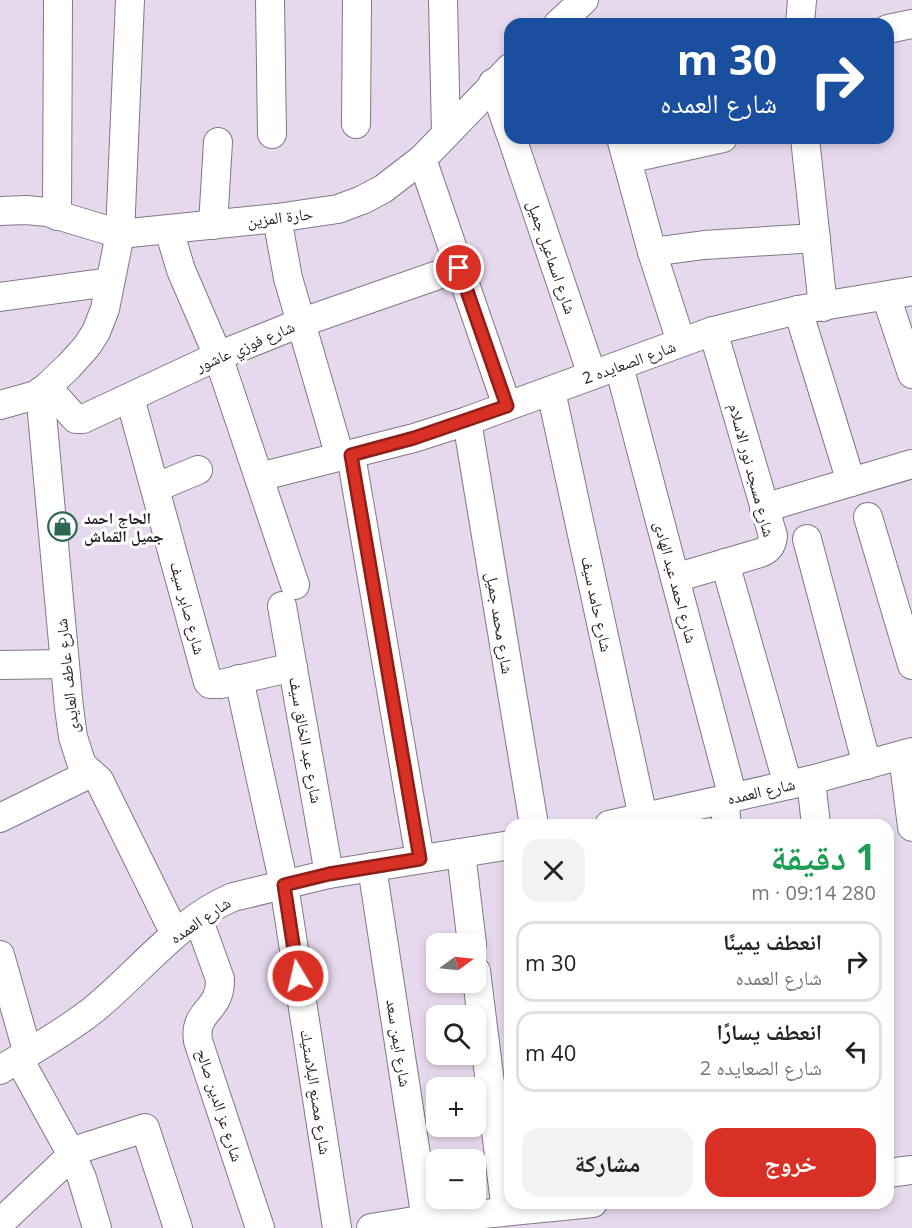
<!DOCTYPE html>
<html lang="ar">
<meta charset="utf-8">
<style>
:root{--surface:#fff;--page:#f2f2f2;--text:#222;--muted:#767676;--line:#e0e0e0;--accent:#d93025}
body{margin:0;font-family:"Open Sans","Noto Naskh Arabic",sans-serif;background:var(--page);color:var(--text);direction:rtl;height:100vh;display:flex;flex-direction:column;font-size:22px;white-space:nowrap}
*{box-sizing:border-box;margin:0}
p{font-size:20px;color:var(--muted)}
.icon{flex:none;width:33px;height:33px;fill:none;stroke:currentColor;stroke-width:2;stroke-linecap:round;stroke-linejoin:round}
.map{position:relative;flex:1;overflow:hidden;direction:ltr}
.details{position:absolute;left:504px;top:819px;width:390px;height:390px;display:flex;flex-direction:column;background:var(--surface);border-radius:18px;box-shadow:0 3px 9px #0003;direction:rtl}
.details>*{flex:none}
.top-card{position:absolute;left:504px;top:18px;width:390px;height:126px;border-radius:18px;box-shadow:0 3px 9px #0003;direction:rtl;background:#1a4fa0;color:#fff;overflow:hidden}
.needle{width:39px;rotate:75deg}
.tools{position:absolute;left:426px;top:933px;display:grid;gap:12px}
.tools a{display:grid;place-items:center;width:60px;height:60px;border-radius:12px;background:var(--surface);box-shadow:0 3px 9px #0003;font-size:30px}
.pin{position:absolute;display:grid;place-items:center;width:51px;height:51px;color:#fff;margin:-26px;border:3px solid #fff;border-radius:50%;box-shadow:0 2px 6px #0007}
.me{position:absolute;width:66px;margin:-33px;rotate:351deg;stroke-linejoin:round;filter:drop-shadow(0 0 4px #0008)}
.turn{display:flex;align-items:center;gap:21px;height:126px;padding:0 18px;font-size:27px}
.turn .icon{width:78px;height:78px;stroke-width:2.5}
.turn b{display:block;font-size:42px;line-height:51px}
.round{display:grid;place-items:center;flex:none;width:63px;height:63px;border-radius:18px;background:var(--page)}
.head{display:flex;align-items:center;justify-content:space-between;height:102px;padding:0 18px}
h1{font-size:36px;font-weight:700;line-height:45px;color:#1e9e55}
.cta{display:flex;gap:12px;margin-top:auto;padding:12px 18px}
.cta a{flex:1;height:69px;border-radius:18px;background:var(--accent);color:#fff;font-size:24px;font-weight:700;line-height:69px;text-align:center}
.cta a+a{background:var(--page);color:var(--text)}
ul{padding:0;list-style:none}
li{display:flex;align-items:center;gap:18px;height:81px;margin:0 12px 9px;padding:0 6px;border:3px solid var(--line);border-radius:18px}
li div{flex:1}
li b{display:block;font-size:22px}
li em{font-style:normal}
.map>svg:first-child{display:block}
</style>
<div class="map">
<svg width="912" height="1228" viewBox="0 0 912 1228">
<rect width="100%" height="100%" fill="#e7d9ed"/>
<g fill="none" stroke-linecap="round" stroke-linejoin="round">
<defs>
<g id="minor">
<polyline points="270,0 272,134"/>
<polyline points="443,0 446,134"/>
<polyline points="558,24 584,0"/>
<polyline points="800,24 802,0"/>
<polyline points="888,29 912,24"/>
<polyline points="493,83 510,133"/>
<polyline points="356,124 357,0"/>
<polyline points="512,138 592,375"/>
<polyline points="621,138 652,252 681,342"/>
<polyline points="805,138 823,307"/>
<polyline points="422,159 507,406"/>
<polyline points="627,159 723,138"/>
<polyline points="0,211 26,210 47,212 120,234 277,218 338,209 362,200 383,189 422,159 510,68"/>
<polyline points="57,216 58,0"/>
<polyline points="277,218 288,278 340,457"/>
<polyline points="213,225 218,142"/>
<polyline points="169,230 181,270 218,356 295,585"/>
<polyline points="652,252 704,245 816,238"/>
<polyline points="886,296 912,374"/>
<polyline points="0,297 110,282"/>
<polyline points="798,310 851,482"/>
<polyline points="619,366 733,798"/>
<polyline points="47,387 73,416 76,419 83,419 218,356 300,323 458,268"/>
<polyline points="551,391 643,817"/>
<polyline points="40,392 69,708 73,737 82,765 99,780 175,934"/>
<polyline points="130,398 208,682 210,684 221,684 293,667"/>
<polyline points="0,405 36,395 47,387 69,366 87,346 96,332 105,309 120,234 130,0"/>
<polyline points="467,421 534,825"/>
<polyline points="351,455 420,859"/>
<polyline points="259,477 414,438 467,421 713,331 798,310 912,291"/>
<polyline points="155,488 198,470"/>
<polyline points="764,508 912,464"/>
<polyline points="868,517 912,665"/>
<polyline points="807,539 867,765"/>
<polyline points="725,563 788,785"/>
<path d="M675,578L760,553C769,550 772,545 773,536L713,331"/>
<polyline points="282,606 329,874"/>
<polyline points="0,665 65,664"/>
<polyline points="239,679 284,885 337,1228"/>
<polyline points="903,755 912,827"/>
<polyline points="811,780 816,825"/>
<polyline points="724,800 727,825"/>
<polyline points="0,818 91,773"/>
<polyline points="609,825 811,780 912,752"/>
<polyline points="461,853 472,944"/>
<polyline points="372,867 426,1220"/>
<path d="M198,918L220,979C221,1012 193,1010 198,1041L260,1228"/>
<polyline points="0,955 28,1054"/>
<polyline points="476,971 506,1211"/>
<polyline points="19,1059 72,1155 82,1178 97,1228"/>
<path d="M0,1070C31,1051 64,1033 93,1010C139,973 178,920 233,897L329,874L510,845"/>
<polyline points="70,1152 145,1128 178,1228"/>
<polyline points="888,1173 912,1170"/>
<polyline points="0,1223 72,1155"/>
<polyline points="371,1228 414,1221 593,1203"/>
</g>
</defs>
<use href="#minor" stroke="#837688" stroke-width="30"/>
<use href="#minor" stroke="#fff" stroke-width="28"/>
</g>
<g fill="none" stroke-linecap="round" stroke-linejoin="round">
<defs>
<polyline id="route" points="298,976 284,885 329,874 420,859 351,455 414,438 507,406 459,268"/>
</defs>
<use href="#route" stroke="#8d1f18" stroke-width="15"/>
<use href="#route" stroke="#d93025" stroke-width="10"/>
</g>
<defs>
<symbol id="shop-ring" viewBox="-11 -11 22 22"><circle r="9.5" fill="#fff" stroke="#2c6852" stroke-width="1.5"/><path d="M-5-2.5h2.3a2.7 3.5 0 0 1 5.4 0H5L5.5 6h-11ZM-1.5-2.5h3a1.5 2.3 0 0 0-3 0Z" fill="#2c6852"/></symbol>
</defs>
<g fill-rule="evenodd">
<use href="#shop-ring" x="46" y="510" width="33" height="33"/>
</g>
<g text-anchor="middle" stroke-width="6" stroke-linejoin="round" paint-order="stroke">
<g font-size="16" fill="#28232a" stroke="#fff">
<text transform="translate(280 217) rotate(-7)" y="6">حارة المزين</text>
<text transform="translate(552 257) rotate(71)" y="6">شارع اسماعيل جميل</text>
<text transform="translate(245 346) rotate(-23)" y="6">شارع فوزي عاشور</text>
<text transform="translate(629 362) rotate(-20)" y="6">شارع الصعايده 2</text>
<text transform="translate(752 470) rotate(75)" y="6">شارع مسجد نور الاسلام</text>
<text transform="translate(676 582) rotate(75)" y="6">شارع احمد عبد الهادى</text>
<text transform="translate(597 604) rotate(78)" y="6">شارع حامد سيف</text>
<text transform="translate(188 608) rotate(75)" y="6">شارع صابر سيف</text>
<text transform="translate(500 623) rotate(81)" y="6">شارع محمد جميل</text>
<text transform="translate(67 676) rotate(-96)" y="6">شارع عاطف العايدى</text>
<text transform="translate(306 740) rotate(80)" y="6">شارع عبد الخالق سيف</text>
<text transform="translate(761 791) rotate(-13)" y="6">شارع العمده</text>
<text transform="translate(200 920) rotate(-34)" y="6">شارع العمده</text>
<text transform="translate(399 1043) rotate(81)" y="6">شارع ايمن سعد</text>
<text transform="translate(316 1092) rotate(81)" y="6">شارع مصنع البلاستيك</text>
<text transform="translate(220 1105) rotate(72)" y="6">شارع عز الدين صالح</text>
</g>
<g font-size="16" font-weight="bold" fill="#28232a" stroke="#fff" text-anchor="start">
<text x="84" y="524">الحاج احمد<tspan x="84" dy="18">جميل القماش</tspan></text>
</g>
</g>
</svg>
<div class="tools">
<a><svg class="needle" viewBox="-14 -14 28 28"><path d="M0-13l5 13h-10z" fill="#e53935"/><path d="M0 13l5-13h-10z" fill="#767676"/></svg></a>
<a><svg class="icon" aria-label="search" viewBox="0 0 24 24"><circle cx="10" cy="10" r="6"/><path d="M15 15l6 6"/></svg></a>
<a>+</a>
<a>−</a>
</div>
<div class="pin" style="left:459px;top:268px;background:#d93025"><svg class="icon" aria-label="arrive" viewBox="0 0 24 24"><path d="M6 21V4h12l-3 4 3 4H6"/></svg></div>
<svg class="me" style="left:298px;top:976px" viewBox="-20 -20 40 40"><circle r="17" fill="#d93025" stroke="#fff" stroke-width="3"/><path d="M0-11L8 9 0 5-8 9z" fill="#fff"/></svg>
<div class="top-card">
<div class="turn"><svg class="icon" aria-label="right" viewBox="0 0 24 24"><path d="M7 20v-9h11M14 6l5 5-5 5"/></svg><div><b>30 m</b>شارع العمده</div></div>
</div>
<section class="details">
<div class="head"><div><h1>1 دقيقة</h1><p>280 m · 09:14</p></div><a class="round"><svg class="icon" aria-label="close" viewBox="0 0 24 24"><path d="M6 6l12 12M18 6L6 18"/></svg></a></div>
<ul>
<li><svg class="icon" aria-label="right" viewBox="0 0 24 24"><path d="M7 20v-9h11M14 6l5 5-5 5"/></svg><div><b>انعطف يمينًا</b><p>شارع العمده</p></div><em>30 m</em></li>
<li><svg class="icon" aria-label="left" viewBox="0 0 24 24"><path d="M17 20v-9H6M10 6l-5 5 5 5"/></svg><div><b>انعطف يسارًا</b><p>شارع الصعايده 2</p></div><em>40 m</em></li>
</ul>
<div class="cta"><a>خروج</a><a>مشاركة</a></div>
</section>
</div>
